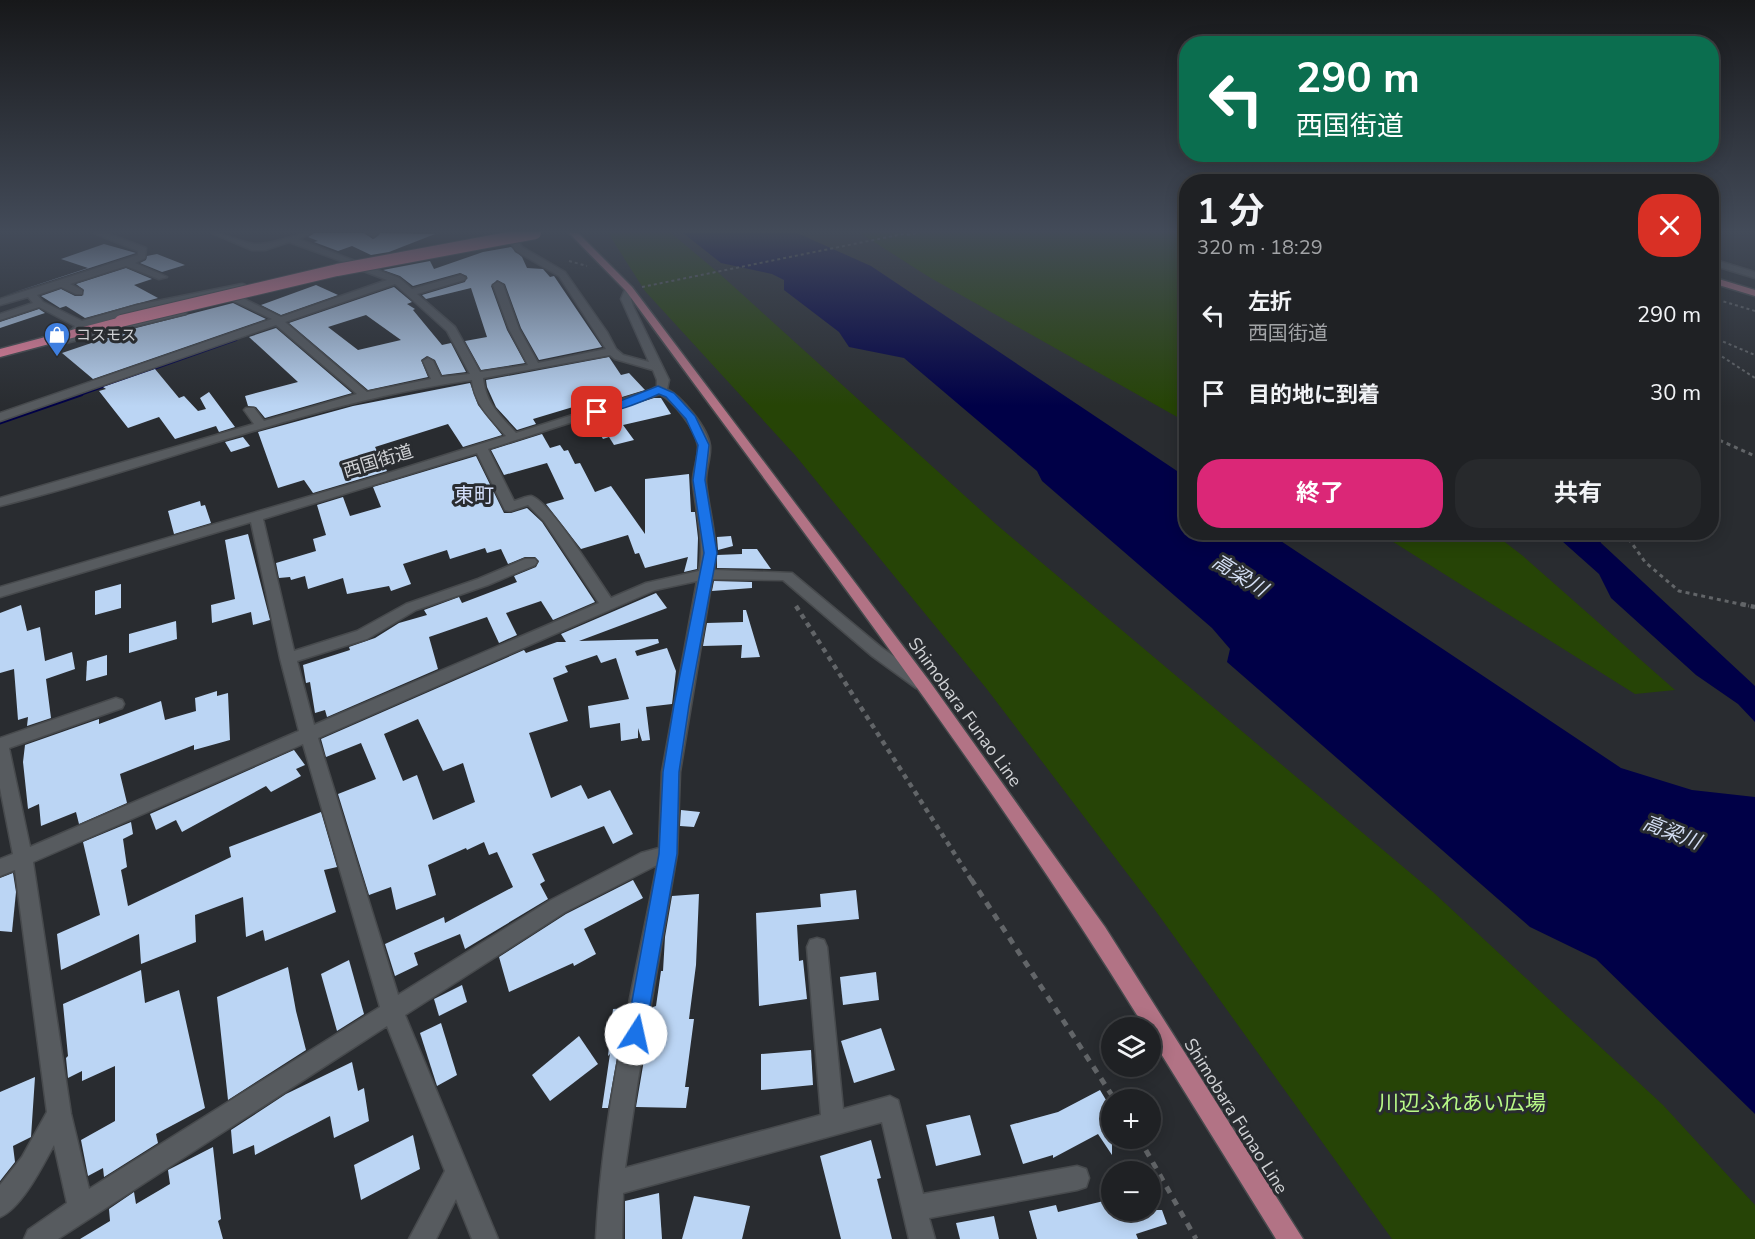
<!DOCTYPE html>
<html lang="ja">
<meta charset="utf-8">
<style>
:root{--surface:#1f2124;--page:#27292c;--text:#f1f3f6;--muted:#a1a3a6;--line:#3c3e41;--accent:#db2777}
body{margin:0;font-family:"Nunito Sans","Noto Sans JP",sans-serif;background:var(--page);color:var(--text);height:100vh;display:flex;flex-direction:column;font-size:22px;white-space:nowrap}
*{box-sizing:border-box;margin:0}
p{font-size:20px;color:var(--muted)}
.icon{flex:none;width:33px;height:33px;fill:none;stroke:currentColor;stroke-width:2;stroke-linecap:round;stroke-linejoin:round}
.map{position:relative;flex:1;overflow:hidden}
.drawer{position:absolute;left:1179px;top:174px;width:540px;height:366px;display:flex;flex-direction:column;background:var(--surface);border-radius:24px;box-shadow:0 3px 15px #0003,0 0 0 2px var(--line)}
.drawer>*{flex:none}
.guide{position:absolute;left:1179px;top:36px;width:540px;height:126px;border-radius:24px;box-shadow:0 3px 15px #0003,0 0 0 2px var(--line);background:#0b6e4f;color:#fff;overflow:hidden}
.controls{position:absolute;left:1101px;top:1017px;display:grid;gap:12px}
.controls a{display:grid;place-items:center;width:60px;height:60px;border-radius:50%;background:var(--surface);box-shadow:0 3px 15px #0003,0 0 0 2px var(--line);font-size:30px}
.pin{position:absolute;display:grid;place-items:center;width:51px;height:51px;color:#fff;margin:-26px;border-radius:12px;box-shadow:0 3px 9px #0006}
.me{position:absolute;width:66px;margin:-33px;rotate:10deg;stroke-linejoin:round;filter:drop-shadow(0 0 4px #0008)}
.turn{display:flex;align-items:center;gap:21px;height:126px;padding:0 18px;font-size:27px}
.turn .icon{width:78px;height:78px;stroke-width:2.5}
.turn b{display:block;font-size:42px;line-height:51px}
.round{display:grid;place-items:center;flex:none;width:63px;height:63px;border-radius:24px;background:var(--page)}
.summary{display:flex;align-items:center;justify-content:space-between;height:102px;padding:0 18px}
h1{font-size:36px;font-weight:700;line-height:45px}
.button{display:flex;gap:12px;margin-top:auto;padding:12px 18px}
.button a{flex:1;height:69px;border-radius:24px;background:var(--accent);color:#fff;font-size:24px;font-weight:700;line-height:69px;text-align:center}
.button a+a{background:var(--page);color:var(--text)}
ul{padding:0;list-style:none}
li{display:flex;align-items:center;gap:18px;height:78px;padding:0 18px}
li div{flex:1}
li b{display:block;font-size:22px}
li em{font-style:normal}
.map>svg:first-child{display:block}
</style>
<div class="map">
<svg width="1755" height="1239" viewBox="0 0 1755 1239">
<rect width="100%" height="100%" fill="#292c30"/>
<g fill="#264406">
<polygon points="608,233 671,233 721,275 997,525 1433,892 1663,1105 1755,1205 1755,1239 1392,1239 1155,910 986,688 795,455 645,291"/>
<polygon points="860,233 1186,233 1186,422 929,277"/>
<polygon points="1379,533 1493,533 1523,556 1675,690 1635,694"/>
</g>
<g fill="#000047">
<polygon points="683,233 797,233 871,266 1186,477 1186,532 1269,533 1621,768 1692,790 1755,797 1755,1114 1596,959 1530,927 1227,662 1230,649 1212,628 1042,481 1037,471 904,358 849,347 839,332 784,290 784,280 772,274 721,263"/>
<polygon points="1553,533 1597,533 1601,543 1755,686 1755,722 1738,704 1696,675 1611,598 1599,574"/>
</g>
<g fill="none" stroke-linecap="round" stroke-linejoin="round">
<polyline stroke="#000047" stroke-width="4" points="77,395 236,339"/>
<polyline stroke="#000047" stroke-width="5" points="0,422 81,394"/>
</g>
<g fill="#bbd5f4" fill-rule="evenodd">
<polygon points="314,233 364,233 373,239 380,233 435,234 389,252 371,255 352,246 338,251 314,242 318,241 308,237"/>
<polygon points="104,244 136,253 0,297 88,268 61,259"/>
<polygon points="511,247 522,257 527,268 543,269 550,277 554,276 602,347 539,360 521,328 505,284 497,280 491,286 507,330 525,363 481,370 465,341 487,337 471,288 426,299 422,295 465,282 467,276 460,273 413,286 400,276 383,270 430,261 434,269 483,252"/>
<polygon points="157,254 185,265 162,272 140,263 146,260 147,256"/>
<polygon points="126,268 152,279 134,285 158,298 85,318 66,306 60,308 41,296 61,289 75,296 82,296 84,290 76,284"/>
<polygon points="316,285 338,295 281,315 261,305"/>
<path d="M394,287L412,302L407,304L415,309L413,310L442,345L451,343L466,372L442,375L435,360L427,356L421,360L428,377L368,390L289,323ZM366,315L401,340L358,350L328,327Z"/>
<polygon points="233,303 266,319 93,379 62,353 115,335 113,334"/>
<polygon points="39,309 45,313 0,328 0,322"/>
<polygon points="276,328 352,393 265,418 256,407 248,406 245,396 298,382 249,337"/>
<polygon points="609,357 621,375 629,373 645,390 586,408 576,411 573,407 533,419 536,424 517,430 496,407 487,387 486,380"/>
<polygon points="155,369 179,398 184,396 198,411 206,409 200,398 209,392 235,427 219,432 216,426 175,439 159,417 128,428 99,391 106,389 103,387"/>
<polygon points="470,383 478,405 502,435 463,447 448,424 375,447 387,471 313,493 304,480 278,488 258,432 353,406"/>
<polygon points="654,398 661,398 671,414 623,425 634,440 614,445 609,437 603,439 591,418"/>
<polygon points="542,434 550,448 560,445 564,451 568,450 575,464 580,463 595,492 611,486 645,534 645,479 689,474 691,512 695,512 698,538 697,569 684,572 688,557 645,568 639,553 635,554 628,535 581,549 546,504 564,499 547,463 504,475 491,450"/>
<polygon points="243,437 250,446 231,452 225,442"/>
<polygon points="476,456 504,513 511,513 527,508 542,522 595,602 553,620 541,601 506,613 517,635 499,643 487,617 429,637 438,669 327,717 325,710 315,713 310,682 306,683 303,665 350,650 349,647 375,638 399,623 427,615 424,610 459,597 462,603 517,582 514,576 536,567 539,561 535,557 525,557 508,564 501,549 487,553 485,548 450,559 447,550 403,564 411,584 391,591 389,586 347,594 343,578 308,589 305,576 291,580 290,577 279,578 276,563 316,551 313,539 326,535 317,505 343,497 350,516 381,507 373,487"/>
<polygon points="200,501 201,506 205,505 211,523 174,534 168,511"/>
<polygon points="248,534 270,620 253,625 251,612 212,623 211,605 235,599 225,540"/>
<polygon points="731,536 733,546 718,550 717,537"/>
<polygon points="742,549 757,549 771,569 717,568 717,555 742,554"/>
<polygon points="714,581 752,582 752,588 712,591"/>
<polygon points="121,584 121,608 95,615 95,591"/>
<path d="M656,593L667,608L579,641L658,639L659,643L635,651L637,656L667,648L676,671L672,704L646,707L650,740L642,741L638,728V738L621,741L620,723L590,728L588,706L629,699L616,658L601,663L597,655L565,666L568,672L553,678L568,721L529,733L551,798L581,785L588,799L610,790L633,834L613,844L604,826L532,854L545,881L540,884L548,899L465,949L460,934L414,953L418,965L395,976L385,944L444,917L445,923L513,887L497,852L489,855L484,842L467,850L466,848L428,865L436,895L396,910L391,887L369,895L338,794L376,779L361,743L326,757L321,739L524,650L526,653L557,642H566L561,634ZM418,719L443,771L463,763L475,802L433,820L417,775L403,781L384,734Z"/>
<polygon points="21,605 27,631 40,627 45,661 72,652 75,669 46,679 51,718 27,726 28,717 18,720 14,669 0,673 0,613"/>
<polygon points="743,610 746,610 760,657 741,658 742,645 703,646 707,623 743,622"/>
<polygon points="176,621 177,639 129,653 129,634"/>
<polygon points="107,655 107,675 86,681 87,661"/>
<polygon points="217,691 217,696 228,693 230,740 194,750 194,745 120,774 127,803 79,824 76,812 41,826 39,804 28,809 23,762 25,745 99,719 99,724 161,701 165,720 196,711 195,698"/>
<polygon points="294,750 305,765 296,769 301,776 271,792 266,786 182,832 176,820 156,830 150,814"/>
<polygon points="681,810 700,812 694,827 680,826"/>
<polygon points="321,812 337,867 324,870 336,912 265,941 263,930 246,937 243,897 195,915 196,942 141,964 139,934 61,970 57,934 100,915 83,842 131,822 133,834 123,839 127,867 121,870 128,906 231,857 229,847"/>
<polygon points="13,873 16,892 12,932 0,931 0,878"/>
<polygon points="633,880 643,898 584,929 596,954 574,966 573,963 509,992 499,957 566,914"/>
<polygon points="856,890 859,919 797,925 799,961 803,960 807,999 759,1006 756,913 821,907 820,894"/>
<polygon points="699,894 696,965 689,1019 694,1019 685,1087 689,1087 686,1108 636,1107 653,1007 656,1006 661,971 663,971 665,937 672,896"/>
<polygon points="349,960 364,1014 337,1031 321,974"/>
<polygon points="288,967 296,1011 306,1050 228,1100 217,997"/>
<polygon points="141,970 145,1003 179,990 205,1108 156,1134 158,1143 104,1177 103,1168 88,1176 81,1140 115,1121 115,1066 82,1081 82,1071 68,1078 66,1058 68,1056 63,1004"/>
<polygon points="876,972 879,1000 843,1005 840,977"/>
<polygon points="462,985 467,1002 439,1016 434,999"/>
<polygon points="626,1008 608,1108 602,1108 610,1054 608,1056 613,1009"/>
<polygon points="441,1023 457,1075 437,1086 420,1033"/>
<polygon points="881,1028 895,1070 854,1083 841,1041"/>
<polygon points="579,1036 598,1064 550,1101 532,1075"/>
<polygon points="811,1050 813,1085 761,1090 761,1054"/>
<polygon points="352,1062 358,1091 364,1088 369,1121 334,1138 330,1116 255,1155 254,1145 233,1154 231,1130 286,1094"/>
<polygon points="35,1077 31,1137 13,1146 15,1162 0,1181 0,1092"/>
<polygon points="1100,1090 1112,1110 1112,1155 1098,1134 1053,1158 1053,1155 1023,1164 1010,1125 1058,1112"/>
<polygon points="970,1115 981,1155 936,1166 926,1125"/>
<polygon points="413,1135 420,1169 361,1200 354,1165"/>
<polygon points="871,1140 881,1178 877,1179 892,1239 841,1239 820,1156"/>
<polygon points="213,1147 221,1219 218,1221 223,1239 80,1239 110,1221 109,1209 134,1192 136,1204 170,1184 168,1170"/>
<polygon points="659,1193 662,1239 625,1239 625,1201"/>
<polygon points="694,1196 750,1206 742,1239 682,1239"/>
<polygon points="1112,1199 1112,1210 1162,1210 1167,1224 1136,1234 1138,1239 1037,1239 1029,1211 1056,1205 1058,1212"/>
<polygon points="994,1216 999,1239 960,1239 956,1223"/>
</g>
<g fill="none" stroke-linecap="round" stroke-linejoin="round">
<defs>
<g id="minor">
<path d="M94,233H106L146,248L145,258L135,263L167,277L159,279L126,266L70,284L82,290V294H76L61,287L37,295L43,302L82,321L137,305L242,284L245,285V289L230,292L281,317L387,280L361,270V266L364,265L399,278L412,289L461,275L466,278L464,280L417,294L455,327L480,372L528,365L509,329L493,285L498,282L503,285L519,329L538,363L606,349L559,276L516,251L505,233H513L522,247L565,272L607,332L616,349L623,355L649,362L621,299L626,287H632L631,299L633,306L669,380L667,389C682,397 708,428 710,446C711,458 705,471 706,483C709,512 719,541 714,570L792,573L882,648L928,680L930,684L928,688H916L872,656L783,580L712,579L680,772L677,854L638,1079L625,1168L821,1115L807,947L810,940L817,938L824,940L827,947L843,1109L890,1096L898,1100L923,1194L1077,1166L1086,1169L1089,1178L1086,1187L1077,1190L929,1218L935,1239H909L882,1122L623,1193L622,1239H596C602,1113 633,988 657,865L565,912L405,1015L498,1239H472L456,1199L436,1239H409L445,1171L387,1026L58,1239H24L28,1230L67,1203L54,1145C43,1165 22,1208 0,1217V1185L22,1157L47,1112L15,870L0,876V859L13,854L0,788V738L116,698L122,700L124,704L122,708L9,748L30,847L299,731L280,658L251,522L0,597V587L379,476L506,436C490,418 474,404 472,380C310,402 158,467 0,506V498L254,424L244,410L246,408H254L264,421L357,394L276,325L0,421V413L272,319L219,294L139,311L85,327L79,334L182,309L186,310V314L53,346L37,341L42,338L53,340L74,335L70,332L75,326L39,307L0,320V314L33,303L28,297L0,305V299L138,255V251ZM395,284L447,331L470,374L441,377L433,361L428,358L423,361L431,379L367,392L285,322ZM610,355L615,359L653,370L657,380V386L651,390L516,433C499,414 486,404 483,378ZM660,394C674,402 696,429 698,446C699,458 692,471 693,483C696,513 705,541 699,571L646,583L611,598C599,581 548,499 531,496C526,496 519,500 514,501L488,449ZM477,453L505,510L510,511L528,505L544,521L599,603L314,725L297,661L367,639L416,610L488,585L535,565L537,562L535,559H525L478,579L406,604L357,631L294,651L263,519ZM697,581L662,772L659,848L641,853L551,900L398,995L318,738L655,590ZM303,744L380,1007L89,1189L71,1114L33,862Z"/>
<path d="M212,233C228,233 241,244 257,244C276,245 293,233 312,233L298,239L360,263L352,265L289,242L265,250H252Z"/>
<polygon points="366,233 378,233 378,234 374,237"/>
<polygon points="1712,259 1755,272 1755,278 1712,265"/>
</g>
<g id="major">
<path d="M569,233H578L632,287L930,682L1105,927L1303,1239H1276L1150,1036V1028H1145C988,772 803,533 626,291Z"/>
<polygon points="1712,277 1755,290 1755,296 1712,283"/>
</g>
<polygon id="highway" points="121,317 125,318 125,324 0,357 0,349"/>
</defs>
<use href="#minor" stroke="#474a4d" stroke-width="3"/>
<use href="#major" stroke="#474a4d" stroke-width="3"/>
<use href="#highway" stroke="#474a4d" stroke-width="3"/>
<g stroke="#626568" stroke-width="2" stroke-dasharray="3 3" stroke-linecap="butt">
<polyline points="907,235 918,233"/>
<polyline points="569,261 587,266"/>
<polyline points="642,287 908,233"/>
<polyline points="1712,298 1755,311"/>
<polyline points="1712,337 1755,355"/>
<polyline points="1712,350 1755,378"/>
</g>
<g stroke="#626568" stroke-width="3" stroke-dasharray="4 4" stroke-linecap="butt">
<polyline points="1712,437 1755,456"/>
<polyline points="1624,532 1645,562 1679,591 1749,606"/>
</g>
<g stroke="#626568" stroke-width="4.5" stroke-dasharray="5 5" stroke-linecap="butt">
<polyline points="1741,604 1755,607"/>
<polyline points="796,606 972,881"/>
</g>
<g stroke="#626568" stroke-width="5" stroke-dasharray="7 7" stroke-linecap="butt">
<polyline points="971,879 1115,1100"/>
<polyline points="1139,1138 1196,1239"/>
</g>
<use href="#minor" fill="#575b5f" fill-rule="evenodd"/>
<use href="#major" fill="#b27385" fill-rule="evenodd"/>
<use href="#highway" fill="#ef839f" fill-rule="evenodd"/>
<defs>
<polyline id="highway-bridge" points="121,321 337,270 535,233"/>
</defs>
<use href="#highway-bridge" stroke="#474a4d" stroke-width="14" stroke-linecap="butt"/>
<use href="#highway-bridge" stroke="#ef839f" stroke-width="12"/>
</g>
<linearGradient id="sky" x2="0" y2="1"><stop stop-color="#17181a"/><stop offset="0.57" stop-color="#434b59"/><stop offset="1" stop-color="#434b59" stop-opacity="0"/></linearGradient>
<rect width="1755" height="406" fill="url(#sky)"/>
<path fill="#1a73e8" stroke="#114b97" stroke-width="1.5" d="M658,386L674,393L695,416L709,445L705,480L717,553L689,705L679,772L677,854L645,1034L643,1041L636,1043L629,1041L626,1034L659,854L663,772L674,705L704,553L693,480L698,445L686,419L666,397L659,394C646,400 602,419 592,412Z"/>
<defs>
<symbol id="shop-pin" viewBox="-11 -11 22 30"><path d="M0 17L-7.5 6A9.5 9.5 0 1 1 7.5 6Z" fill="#3f7fe0" stroke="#292c30"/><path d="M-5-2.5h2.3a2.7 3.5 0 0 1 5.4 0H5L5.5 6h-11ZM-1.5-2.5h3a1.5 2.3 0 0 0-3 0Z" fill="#fff"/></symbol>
</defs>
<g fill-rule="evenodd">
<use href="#shop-pin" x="42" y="320" width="30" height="40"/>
</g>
<g text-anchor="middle" stroke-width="6" stroke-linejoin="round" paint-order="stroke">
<g font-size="15" fill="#d0d2d5" stroke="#292c30" text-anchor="start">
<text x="76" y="340">コスモス</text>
</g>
<g font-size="18" fill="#d0d2d5" stroke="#292c30">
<text transform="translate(378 461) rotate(-17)" y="6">西国街道</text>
<text transform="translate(965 712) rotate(54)" y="6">Shimobara Funao Line</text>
<text transform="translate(1236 1116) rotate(58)" y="6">Shimobara Funao Line</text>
</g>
<g font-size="20" fill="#d5e0fc" stroke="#292c30">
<text x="474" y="502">東町</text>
</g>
<g font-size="20" font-style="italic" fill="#d2ddf3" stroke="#292c30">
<text transform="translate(1240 575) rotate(32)" y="7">高梁川</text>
<text transform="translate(1672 832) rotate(21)" y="7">高梁川</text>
</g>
<g font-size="21" fill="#b8f987" stroke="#292c30">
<text x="1462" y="1110">川辺ふれあい広場</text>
</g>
</g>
</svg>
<div class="controls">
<a><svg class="icon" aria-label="layers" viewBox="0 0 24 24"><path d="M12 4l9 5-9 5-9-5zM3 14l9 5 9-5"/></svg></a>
<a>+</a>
<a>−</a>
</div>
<div class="pin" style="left:597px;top:412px;background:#d93025"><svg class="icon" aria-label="arrive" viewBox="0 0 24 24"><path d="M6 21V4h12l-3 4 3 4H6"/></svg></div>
<svg class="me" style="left:636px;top:1034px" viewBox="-20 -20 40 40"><circle r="19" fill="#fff"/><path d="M0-13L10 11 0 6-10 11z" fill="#1a73e8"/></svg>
<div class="guide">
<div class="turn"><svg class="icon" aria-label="left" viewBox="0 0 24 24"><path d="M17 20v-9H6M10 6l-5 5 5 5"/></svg><div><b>290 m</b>西国街道</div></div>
</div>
<section class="drawer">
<div class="summary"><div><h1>1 分</h1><p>320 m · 18:29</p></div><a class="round" style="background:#d93025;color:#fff"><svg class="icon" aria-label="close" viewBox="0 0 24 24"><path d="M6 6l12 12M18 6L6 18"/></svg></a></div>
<ul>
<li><svg class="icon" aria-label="left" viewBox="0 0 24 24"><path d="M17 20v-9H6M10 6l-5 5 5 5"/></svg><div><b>左折</b><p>西国街道</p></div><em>290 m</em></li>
<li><svg class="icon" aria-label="arrive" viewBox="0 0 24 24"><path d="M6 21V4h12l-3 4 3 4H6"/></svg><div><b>目的地に到着</b></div><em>30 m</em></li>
</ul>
<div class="button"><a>終了</a><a>共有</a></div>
</section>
</div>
